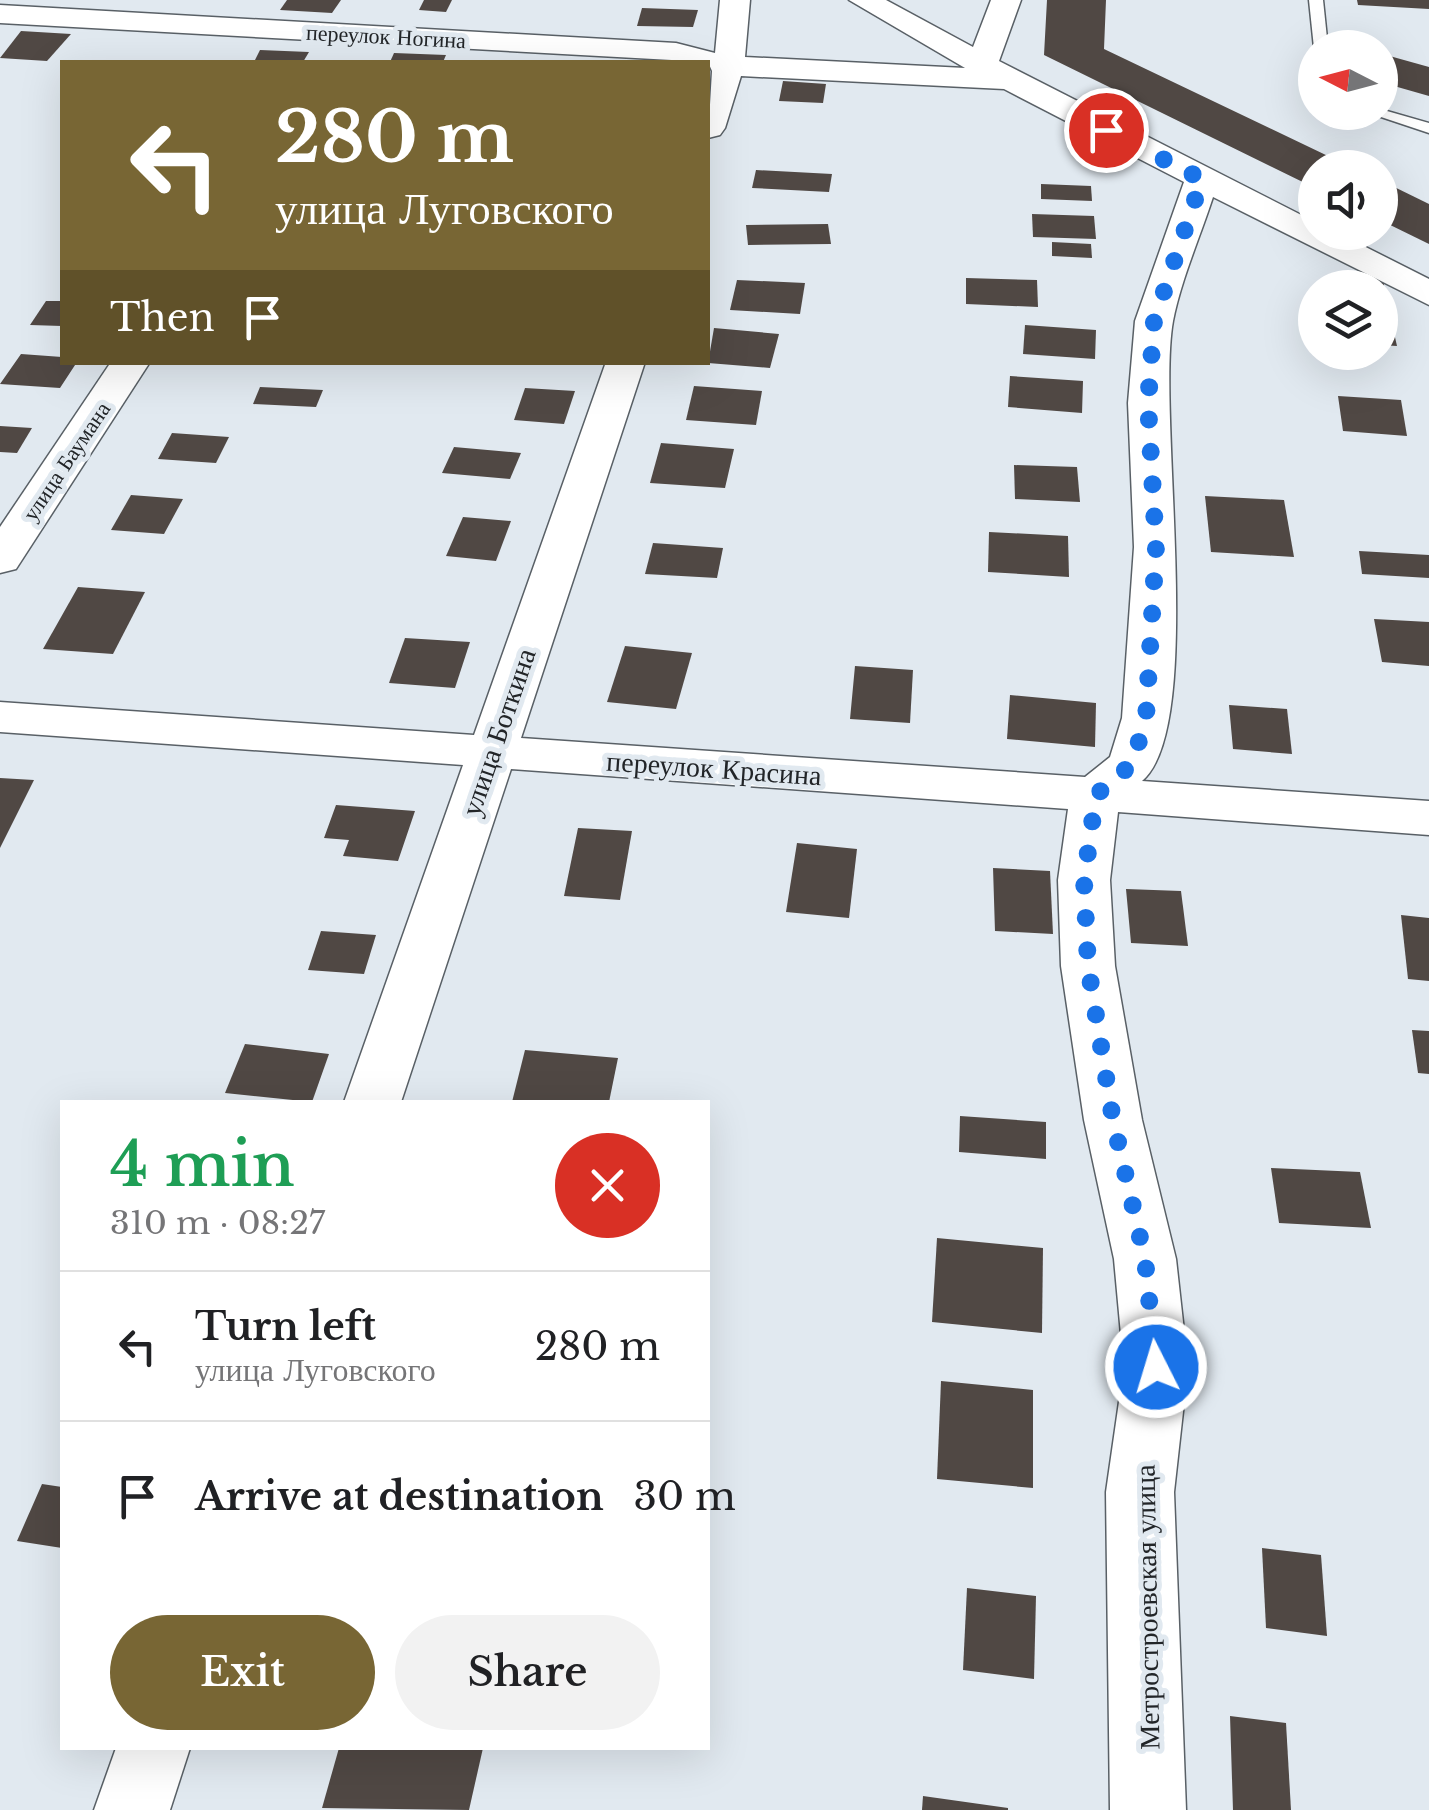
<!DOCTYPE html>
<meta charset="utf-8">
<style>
:root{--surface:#fff;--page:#f2f2f2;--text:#202124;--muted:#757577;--line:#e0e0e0;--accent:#786634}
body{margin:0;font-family:"Libre Baskerville",serif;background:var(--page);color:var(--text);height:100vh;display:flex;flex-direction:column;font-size:38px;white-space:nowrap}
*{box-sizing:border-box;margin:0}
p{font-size:32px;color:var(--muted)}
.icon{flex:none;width:55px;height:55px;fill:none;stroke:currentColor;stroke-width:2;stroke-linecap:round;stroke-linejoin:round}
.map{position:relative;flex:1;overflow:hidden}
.side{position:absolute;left:60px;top:1100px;width:650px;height:650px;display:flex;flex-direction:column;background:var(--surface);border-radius:0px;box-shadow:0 10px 40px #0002}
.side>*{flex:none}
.banner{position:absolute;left:60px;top:60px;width:650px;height:305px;border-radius:0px;box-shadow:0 10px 40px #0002;background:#786634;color:#fff;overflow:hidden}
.needle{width:65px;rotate:276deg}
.buttons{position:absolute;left:1298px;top:30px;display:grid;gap:20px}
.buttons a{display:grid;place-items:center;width:100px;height:100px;border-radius:50%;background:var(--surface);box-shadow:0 10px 40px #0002;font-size:50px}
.pin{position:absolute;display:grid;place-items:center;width:85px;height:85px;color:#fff;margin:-42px;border:5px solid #fff;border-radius:50%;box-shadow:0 2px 10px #0007}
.me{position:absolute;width:110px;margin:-55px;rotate:355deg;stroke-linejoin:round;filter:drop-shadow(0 0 8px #0008)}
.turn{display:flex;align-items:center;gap:35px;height:210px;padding:0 50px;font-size:45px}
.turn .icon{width:130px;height:130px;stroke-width:2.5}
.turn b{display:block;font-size:70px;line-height:85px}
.then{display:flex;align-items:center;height:95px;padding:0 50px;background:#0003;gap:20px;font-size:38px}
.round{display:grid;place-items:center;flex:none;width:105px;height:105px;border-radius:52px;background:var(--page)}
.headline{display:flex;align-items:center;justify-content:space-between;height:170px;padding:0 50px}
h1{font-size:60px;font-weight:600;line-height:75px;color:#1e9e55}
.action{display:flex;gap:20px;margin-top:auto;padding:20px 50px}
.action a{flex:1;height:115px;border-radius:60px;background:var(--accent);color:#fff;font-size:40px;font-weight:600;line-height:115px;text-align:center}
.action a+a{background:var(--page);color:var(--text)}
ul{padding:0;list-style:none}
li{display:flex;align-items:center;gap:30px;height:150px;padding:0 50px;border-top:2px solid var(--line)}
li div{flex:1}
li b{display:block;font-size:38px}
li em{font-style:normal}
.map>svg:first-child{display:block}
</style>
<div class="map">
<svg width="1429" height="1810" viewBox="0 0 1429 1810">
<rect width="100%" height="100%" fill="#e1e9f0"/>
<g fill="#504844">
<polygon points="287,0 341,0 332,13 280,10"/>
<polygon points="424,0 452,0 446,12 419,10"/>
<polygon points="1047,0 1106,0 1104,49 1353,168 1315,168 1315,188 1044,55"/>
<polygon points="1357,0 1429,0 1429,9 1358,5"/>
<polygon points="642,8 698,10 693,27 637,26"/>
<polygon points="21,31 71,34 47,61 0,58"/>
<polygon points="260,50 309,52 303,62 254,62"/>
<polygon points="394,53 446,55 443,62 390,62"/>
<polygon points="1386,55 1429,67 1429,96 1380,82 1380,59"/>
<polygon points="783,81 826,84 823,103 779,101"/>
<polygon points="756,170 832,174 829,192 752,188"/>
<polygon points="1380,180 1429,204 1429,244 1380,220"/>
<polygon points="1041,184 1091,186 1092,201 1041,199"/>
<polygon points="1032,214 1094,216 1096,239 1033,237"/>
<polygon points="828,224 831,244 748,245 746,225"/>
<polygon points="1052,242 1091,244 1092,258 1052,256"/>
<polygon points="966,278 1037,280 1038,307 966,304"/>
<polygon points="1345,279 1384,283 1383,300 1380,288 1344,288"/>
<polygon points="737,280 805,283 800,314 730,310"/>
<polygon points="46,301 62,301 62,326 30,325"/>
<polygon points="1380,324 1392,324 1397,346 1380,345"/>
<polygon points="1025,325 1096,330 1095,359 1023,354"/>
<polygon points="714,328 779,334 770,368 708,363"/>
<polygon points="21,354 62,357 62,362 77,362 60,388 0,384"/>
<polygon points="1010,376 1083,381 1082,413 1008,407"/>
<polygon points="694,386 762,391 756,425 686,420"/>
<polygon points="260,387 323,390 316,407 253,404"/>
<polygon points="525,388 575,391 564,424 514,420"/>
<polygon points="1338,396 1401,400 1407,436 1343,431"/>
<polygon points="0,426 32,428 17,453 0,452"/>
<polygon points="172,433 229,437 216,463 158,459"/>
<polygon points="661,443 734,449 725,488 650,483"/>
<polygon points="454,447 521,453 510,479 442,473"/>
<polygon points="1014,465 1077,467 1080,502 1015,499"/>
<polygon points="131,495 183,499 164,534 111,530"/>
<polygon points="1205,496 1284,500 1294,557 1211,552"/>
<polygon points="463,517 511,521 496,561 446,556"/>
<polygon points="989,532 1068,536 1069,577 988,572"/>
<polygon points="653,543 723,548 717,578 645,574"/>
<polygon points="1359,551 1429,555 1429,578 1362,574"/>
<polygon points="78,587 145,592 113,654 43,649"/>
<polygon points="1374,619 1429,622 1429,666 1382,662"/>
<polygon points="405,638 470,642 455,688 389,683"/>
<polygon points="625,646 692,653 676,709 607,702"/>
<polygon points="855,666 913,670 910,723 850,719"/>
<polygon points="1010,695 1096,703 1095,747 1007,739"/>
<polygon points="1229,705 1287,709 1292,754 1233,749"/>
<polygon points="0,778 34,780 0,848"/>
<polygon points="336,805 415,811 398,861 343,856 349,840 324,838"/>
<polygon points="578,828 632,831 620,900 564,896"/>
<polygon points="797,843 857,849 849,918 786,912"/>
<polygon points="993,868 1050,871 1053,934 995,931"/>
<polygon points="1126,889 1181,891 1188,946 1131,943"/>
<polygon points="1401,915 1429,918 1429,981 1408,979"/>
<polygon points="321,931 376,935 364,974 308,970"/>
<polygon points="1412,1030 1429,1031 1429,1074 1418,1073"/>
<polygon points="245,1044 329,1054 312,1102 225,1093"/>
<polygon points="525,1050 618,1058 609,1102 512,1102"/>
<polygon points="960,1116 1046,1122 1046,1159 959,1152"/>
<polygon points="1271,1168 1360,1172 1371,1228 1279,1223"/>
<polygon points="937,1238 1043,1248 1042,1333 932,1322"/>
<polygon points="941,1381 1033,1390 1033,1488 937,1479"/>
<polygon points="42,1484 62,1487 62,1548 17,1541"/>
<polygon points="1262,1548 1321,1555 1327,1636 1266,1628"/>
<polygon points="967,1588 1036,1596 1034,1679 963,1670"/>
<polygon points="1230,1716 1286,1723 1291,1810 1233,1810"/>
<polygon points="339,1748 483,1748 469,1810 322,1808"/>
<polygon points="923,1796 1008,1808 1008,1810 922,1810"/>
</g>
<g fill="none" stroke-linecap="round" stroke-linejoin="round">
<defs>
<g id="service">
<polygon points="1309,0 1323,0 1328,48 1314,48"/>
<polygon points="1380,109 1429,123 1429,133 1366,112 1380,112"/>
</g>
<g id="minor">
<path d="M720,0H750L745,57L965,68L849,0H886L973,47L991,0H1021L999,61L1315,222V232H1336L1429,279V305L1213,197C1200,237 1181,280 1173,321C1156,414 1207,726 1142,781L1429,801V835L1118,812L1110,880L1115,966L1142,1120L1176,1259L1188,1367L1174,1492L1186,1810H1110L1106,1492L1124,1367L1114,1259L1084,1120L1061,966L1058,880L1068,809L511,769L401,1102H344L463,765L0,732V702L474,735L606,362H645L521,738L1085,777L1110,757L1122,718L1134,547L1128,403L1135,321L1184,182L1004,89L741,76L725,128L720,135L708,138L712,71L708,62L0,23V5L676,43L715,53Z"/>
<polygon points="111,362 150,362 16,569 0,573 0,527"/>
<polygon points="116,1748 190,1748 170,1810 94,1810"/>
</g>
</defs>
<use href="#service" stroke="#596066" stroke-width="3"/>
<use href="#minor" stroke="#596066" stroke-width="3"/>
<use href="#service" fill="#fff" fill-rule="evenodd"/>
<use href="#minor" fill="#fff" fill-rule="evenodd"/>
</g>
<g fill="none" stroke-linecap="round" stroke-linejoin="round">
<polyline stroke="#1a73e8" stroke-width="18" stroke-dasharray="0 32.4" points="1106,130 1202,179 1154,321 1148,403 1156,547 1146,718 1132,764 1096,795 1084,880 1088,966 1113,1120 1145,1259 1156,1367"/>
</g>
<g text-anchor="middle" stroke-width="10" stroke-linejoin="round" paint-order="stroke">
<g font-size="22" fill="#222528" stroke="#e1e9f0">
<text transform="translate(386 36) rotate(3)" y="8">переулок Ногина</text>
<text transform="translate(66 461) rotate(-56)" y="8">улица Баумана</text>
</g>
<g font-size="28" fill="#222528" stroke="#e1e9f0">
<text transform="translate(498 732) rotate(-71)" y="10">улица Боткина</text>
<text transform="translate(714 768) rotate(4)" y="10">переулок Красина</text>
<text transform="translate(1147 1607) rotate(-91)" y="10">Метростроевская улица</text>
</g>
</g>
</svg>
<div class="buttons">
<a><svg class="needle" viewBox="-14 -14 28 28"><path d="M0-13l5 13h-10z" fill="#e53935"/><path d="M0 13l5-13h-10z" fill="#757577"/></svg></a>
<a><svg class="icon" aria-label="sound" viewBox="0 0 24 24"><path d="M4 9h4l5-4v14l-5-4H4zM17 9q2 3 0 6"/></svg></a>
<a><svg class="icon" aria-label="layers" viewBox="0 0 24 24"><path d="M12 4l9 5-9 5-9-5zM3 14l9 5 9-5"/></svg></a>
</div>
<div class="pin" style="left:1106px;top:130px;background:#d93025"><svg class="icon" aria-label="arrive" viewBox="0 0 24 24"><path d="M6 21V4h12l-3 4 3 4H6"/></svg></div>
<svg class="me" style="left:1156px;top:1367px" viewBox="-20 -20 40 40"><circle r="17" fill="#1a73e8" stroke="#fff" stroke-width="3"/><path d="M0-11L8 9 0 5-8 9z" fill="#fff"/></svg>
<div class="banner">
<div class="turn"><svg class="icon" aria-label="left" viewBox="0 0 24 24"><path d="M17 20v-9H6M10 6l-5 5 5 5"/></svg><div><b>280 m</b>улица Луговского</div></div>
<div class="then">Then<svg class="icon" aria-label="arrive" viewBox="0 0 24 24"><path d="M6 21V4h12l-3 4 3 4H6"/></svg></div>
</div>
<section class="side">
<div class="headline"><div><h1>4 min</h1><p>310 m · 08:27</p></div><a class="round" style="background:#d93025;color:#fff"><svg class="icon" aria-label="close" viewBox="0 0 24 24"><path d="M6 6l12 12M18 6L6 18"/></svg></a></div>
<ul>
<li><svg class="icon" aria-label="left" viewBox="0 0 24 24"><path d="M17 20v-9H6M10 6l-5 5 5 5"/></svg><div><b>Turn left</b><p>улица Луговского</p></div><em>280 m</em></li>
<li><svg class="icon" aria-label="arrive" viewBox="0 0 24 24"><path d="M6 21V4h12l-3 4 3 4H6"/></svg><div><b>Arrive at destination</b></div><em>30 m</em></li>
</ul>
<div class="action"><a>Exit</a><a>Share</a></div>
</section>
</div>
